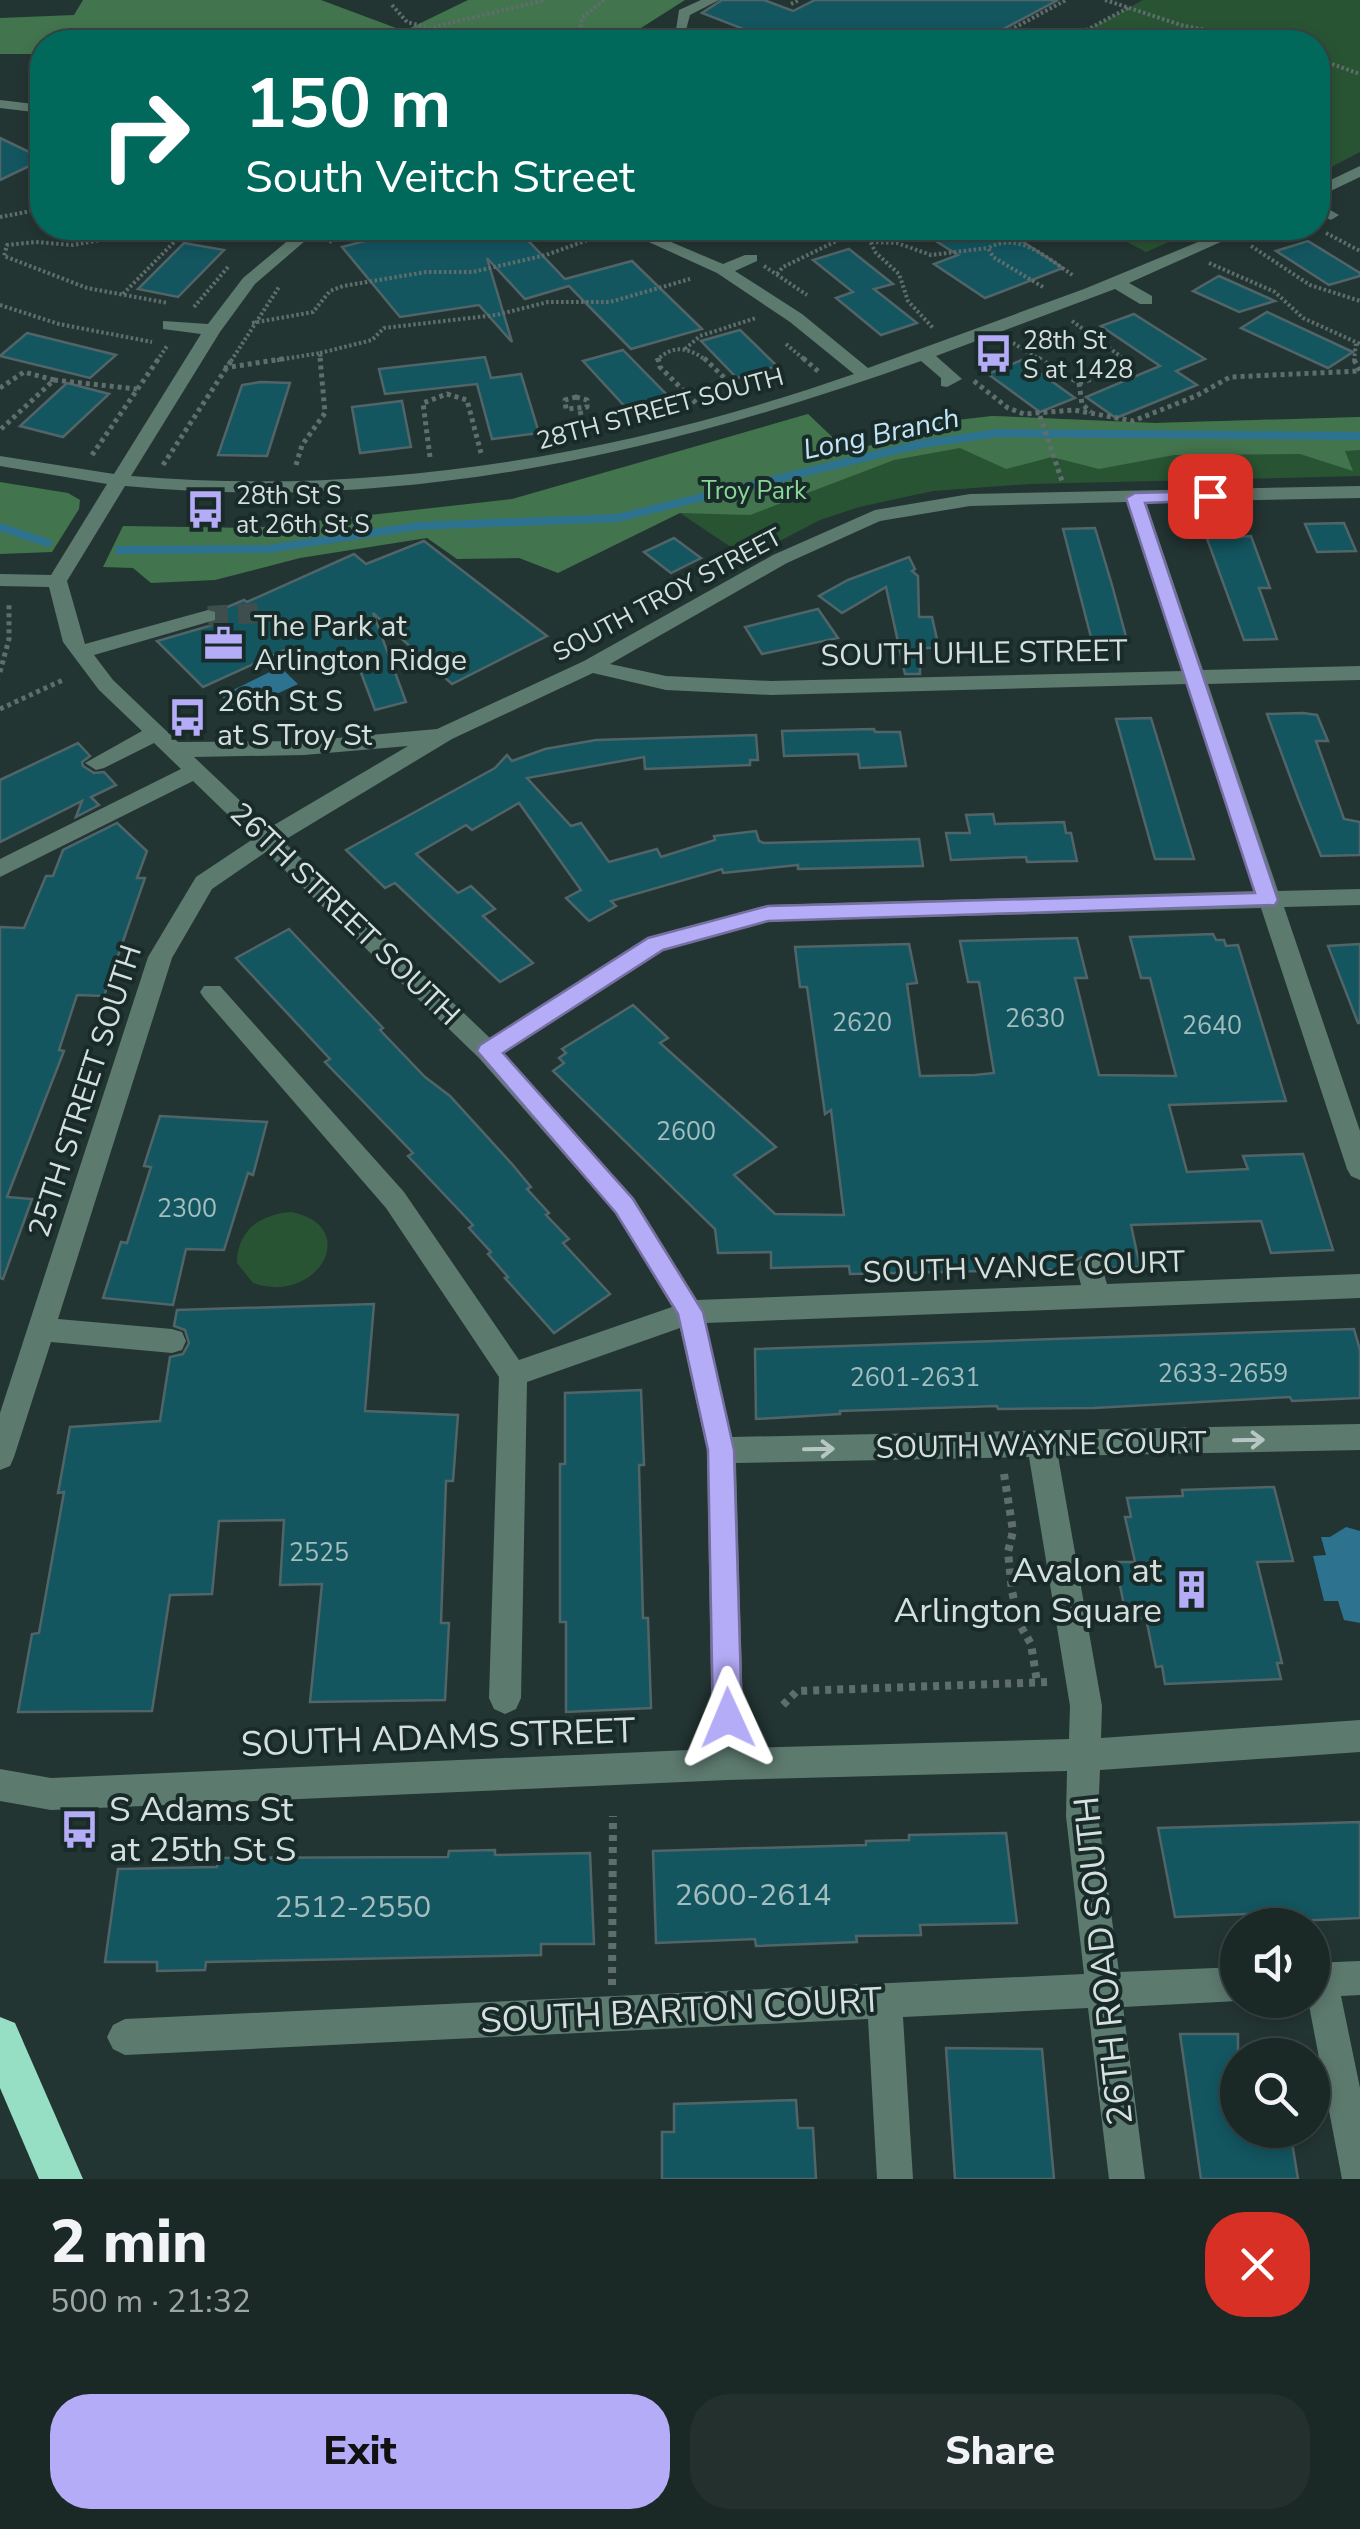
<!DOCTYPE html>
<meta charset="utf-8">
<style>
:root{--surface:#1a2826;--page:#23302e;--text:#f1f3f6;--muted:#9fa6a7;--line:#384443;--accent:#b5acf8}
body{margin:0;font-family:"Nunito Sans",sans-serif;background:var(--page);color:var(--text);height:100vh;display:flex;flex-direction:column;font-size:38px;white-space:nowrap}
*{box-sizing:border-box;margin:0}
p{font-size:32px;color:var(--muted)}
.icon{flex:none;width:55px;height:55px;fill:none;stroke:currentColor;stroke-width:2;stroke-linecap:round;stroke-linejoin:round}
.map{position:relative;height:2179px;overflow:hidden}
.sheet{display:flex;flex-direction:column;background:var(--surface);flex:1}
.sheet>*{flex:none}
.top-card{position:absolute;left:30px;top:30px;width:1300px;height:210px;border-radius:40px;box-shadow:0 5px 15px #0003,0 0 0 2px var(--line);background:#00695c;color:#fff;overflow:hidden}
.controls{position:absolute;left:1220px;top:1908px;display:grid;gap:20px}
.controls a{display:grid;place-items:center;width:110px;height:110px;border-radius:50%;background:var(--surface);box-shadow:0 5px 15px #0003,0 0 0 2px var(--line);font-size:50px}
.pin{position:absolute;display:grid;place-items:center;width:85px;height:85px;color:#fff;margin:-42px;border-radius:20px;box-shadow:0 5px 15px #0006}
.me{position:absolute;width:110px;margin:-55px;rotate:359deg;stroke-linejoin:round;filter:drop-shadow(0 0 8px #0008)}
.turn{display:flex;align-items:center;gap:35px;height:210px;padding:0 50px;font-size:45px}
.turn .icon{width:130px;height:130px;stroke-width:2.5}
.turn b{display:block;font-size:70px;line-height:85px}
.round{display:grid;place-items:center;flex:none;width:105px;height:105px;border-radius:40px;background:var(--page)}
.head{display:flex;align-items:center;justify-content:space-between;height:170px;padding:0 50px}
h1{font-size:60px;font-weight:800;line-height:75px}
.cta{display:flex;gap:20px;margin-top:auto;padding:20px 50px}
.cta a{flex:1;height:115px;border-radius:40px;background:var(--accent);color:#111;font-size:40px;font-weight:800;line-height:115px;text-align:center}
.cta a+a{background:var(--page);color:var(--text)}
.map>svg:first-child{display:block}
</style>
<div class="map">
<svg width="1360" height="2179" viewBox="0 0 1360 2179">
<rect width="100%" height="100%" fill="#233533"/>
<g fill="#295433">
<polygon points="1143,0 1360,0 1360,152 1318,174 1318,42 1064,42"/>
<polygon points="1100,228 1201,228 1146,252"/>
<polygon points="808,414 849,453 932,423 992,416 1155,423 1360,417 1360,476 1030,484 933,491 859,507 820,520 747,558 680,513 640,463"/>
<path d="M291,1212C363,1226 317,1306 253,1283L237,1263C237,1230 261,1214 291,1212Z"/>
</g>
<g fill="#42744d">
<polygon points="83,0 321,0 404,31 468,0 685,0 641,28 681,42 621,42 563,30 528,42 42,42 42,54 0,54 0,18 74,15"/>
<polygon points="808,414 849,453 932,423 992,416 1155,423 1360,417 1360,450 1345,451 1353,471 1300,454 1174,455 1099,469 1052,457 1006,469 960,448 894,460 750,515 680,513 558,573 519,558 457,559 427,538 300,558 215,580 151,583 133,568 103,567 123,526 254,528 512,499"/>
<polygon points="0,482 68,493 80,500 79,509 52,552 0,554"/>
</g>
<g fill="#2d728f">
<polygon points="280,667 298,684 238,712 221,696"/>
<polygon points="1346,1527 1360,1531 1360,1623 1344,1620 1338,1601 1324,1601 1313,1556 1326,1555 1321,1537 1330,1537"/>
</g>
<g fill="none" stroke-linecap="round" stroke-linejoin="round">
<g stroke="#2d728f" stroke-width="8">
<polyline points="0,527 48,543"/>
<polyline points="119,550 268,549 418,526 617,518 921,444 998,433 1360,436"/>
</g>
</g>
<g fill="#135660" stroke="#516468" stroke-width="2.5">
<polygon points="722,0 764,0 793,11 815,0 1058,0 979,42 777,42 702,13"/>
<polygon points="0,138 42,158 42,160 0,180"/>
<polygon points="414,228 422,237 458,228 516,228 565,279 632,261 702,329 631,349 569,286 525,299 487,258 512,342 479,305 400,317 342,247"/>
<polygon points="915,228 1021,228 1016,237 1063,268 985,298 934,264 958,255"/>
<polygon points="1308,241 1360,273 1360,276 1329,285 1276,251"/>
<polygon points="184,243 224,250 178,297 138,289"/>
<polygon points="849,249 893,284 874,289 917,323 881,335 836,298 853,292 813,260"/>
<polygon points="1219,276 1275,301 1239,312 1193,291"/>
<polygon points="1267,312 1353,352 1328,368 1241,328"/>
<polygon points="1134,314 1205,359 1176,371 1197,385 1116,418 1086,397 1160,366 1101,326"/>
<polygon points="740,330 777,366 737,378 701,341"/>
<polygon points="27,333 116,355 90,378 0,356"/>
<polygon points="623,350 671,399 630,412 583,361"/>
<polygon points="485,357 491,378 521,374 539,433 492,439 477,384 385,394 379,369"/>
<polygon points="1022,360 1075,398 1040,412 988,374"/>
<polygon points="261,382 290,383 267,456 218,455 242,385"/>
<polygon points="67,383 109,394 63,437 20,426"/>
<polygon points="402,401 411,447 360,453 352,407"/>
<polygon points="1344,523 1356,551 1317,552 1305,524"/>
<polygon points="1202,525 1233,525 1237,537 1251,536 1270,588 1259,588 1277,639 1244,640"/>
<polygon points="1095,528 1112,585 1128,644 1093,645 1063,529"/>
<polygon points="674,538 701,558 671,573 644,552"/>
<polygon points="424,541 547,636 452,684 373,613 406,702 375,710 357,662 326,677 293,646 203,687 157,641 216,624 218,611 244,600 247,602 354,554 366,564"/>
<polygon points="909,557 915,569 912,571 918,576 919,617 932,617 939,648 920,648 920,674 905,674 886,587 842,613 819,596 848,580"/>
<polygon points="818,609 838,638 762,654 745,627"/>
<polygon points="1303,713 1317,715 1328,741 1316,741 1344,819 1360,822 1360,855 1321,856 1298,798 1267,714"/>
<polygon points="1151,718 1162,754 1194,859 1155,859 1116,719"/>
<polygon points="874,729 875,732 900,732 906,766 860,768 858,754 784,756 782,731"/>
<polygon points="756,735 758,760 750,760 750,765 645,769 644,757 527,778 571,826 581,823 609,862 657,849 661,857 715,840 714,836 756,831 759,841 764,843 919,839 923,866 798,869 798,865 723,873 722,869 611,901 616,906 589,921 566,898 581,890 519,803 472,830 466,825 416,854 458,893 471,886 495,909 483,916 533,963 500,982 395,883 385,888 346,850 495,768 507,755 512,761 545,749 596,740"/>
<polygon points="78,743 90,756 82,762 83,766 94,773 104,772 116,785 91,797 99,805 76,817 82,801 0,842 0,780"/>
<polygon points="993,814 995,824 1064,822 1066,833 1071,833 1077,861 1027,862 1026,857 951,860 946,833 970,833 966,815"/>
<polygon points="117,823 147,851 137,878 145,878 104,996 77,995 59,1050 64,1051 7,1197 32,1199 3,1279 0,1278 0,927 24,928 46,876 53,876 63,850"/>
<polygon points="289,929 383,1028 380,1030 425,1077 450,1096 512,1164 531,1187 527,1189 549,1213 546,1215 569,1239 563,1243 610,1294 554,1333 505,1278 508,1277 488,1254 491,1252 469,1228 473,1225 408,1156 413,1153 325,1062 330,1059 236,958"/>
<polygon points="1213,934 1216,940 1224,940 1226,946 1238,945 1286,1101 1169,1105 1187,1172 1248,1169 1243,1156 1303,1154 1333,1250 1271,1253 1261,1221 1131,1225 1140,1267 1106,1268 1101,1257 1089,1254 1076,1260 1073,1269 850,1274 849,1266 771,1268 771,1252 718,1253 715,1229 553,1071 564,1063 559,1058 566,1053 562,1049 633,1005 668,1038 660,1043 776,1147 734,1175 775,1214 844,1215 831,1110 825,1114 807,987 800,987 795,947 909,944 917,983 907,984 920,1076 975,1075 994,1073 979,982 968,982 960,941 1077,938 1087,978 1075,978 1099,1075 1176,1076 1150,978 1141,978 1130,937"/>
<polygon points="1360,944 1360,1023 1358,1023 1328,946"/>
<polygon points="160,1116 267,1122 253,1175 248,1173 224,1250 186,1249 173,1305 103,1298 121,1242 127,1243 151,1167 144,1166"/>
<polygon points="374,1304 365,1411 458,1415 453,1481 446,1481 441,1623 449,1623 445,1700 310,1702 322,1584 280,1585 284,1520 219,1521 212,1594 170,1595 152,1711 18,1712 32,1634 39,1633 64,1492 58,1493 70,1427 160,1421 170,1357 183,1354 189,1343 185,1330 174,1326 177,1310"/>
<polygon points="1354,1329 1360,1350 1360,1398 1292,1401 1290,1397 1094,1408 998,1409 997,1406 840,1411 840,1414 756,1419 755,1349"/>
<polygon points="641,1390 644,1465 639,1465 643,1618 648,1618 651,1708 566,1712 566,1622 560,1622 560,1464 565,1464 565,1393"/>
<polygon points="1274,1487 1293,1561 1257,1562 1282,1663 1277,1663 1281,1679 1165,1684 1162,1666 1156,1667 1146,1618 1127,1619 1115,1562 1135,1562 1125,1517 1131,1517 1127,1498 1183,1496 1182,1490"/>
<polygon points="1360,1822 1360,1918 1274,1922 1273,1913 1175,1917 1158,1828"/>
<polygon points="1006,1833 1017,1923 920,1925 921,1935 856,1936 857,1942 756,1946 755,1939 656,1943 653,1851 866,1845 866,1841 909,1840 909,1835"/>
<polygon points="495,1850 495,1855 590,1853 594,1944 541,1944 541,1955 206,1962 205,1970 157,1971 157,1962 105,1962 118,1869 217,1867 218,1858 448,1857 449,1851"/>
<polygon points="1180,2034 1238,2034 1238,2130 1290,2130 1298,2179 1201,2179"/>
<polygon points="946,2048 1042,2049 1054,2179 955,2179"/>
<polygon points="796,2100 798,2128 813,2128 816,2179 662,2179 662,2132 674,2132 674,2104"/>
</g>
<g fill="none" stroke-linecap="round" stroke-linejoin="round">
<polyline stroke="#3e4e4d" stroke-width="20" stroke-dasharray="20 10" stroke-linecap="butt" points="208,616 258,613"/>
<g stroke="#5f6e6d" stroke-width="4" stroke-dasharray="2.5 2.5" stroke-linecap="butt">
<polyline points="604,0 582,18 579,35 611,42"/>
<polyline points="1105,0 1184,26 1270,42"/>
<polyline points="791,4 799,0"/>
<polyline points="392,5 407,22 430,28 545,0"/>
<polyline points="558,42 565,39"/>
<polyline points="697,42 716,42"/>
<polyline points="988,42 1066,0"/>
<polyline points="1064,42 1128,8"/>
<polyline points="1318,59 1360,74"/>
<polyline points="0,217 42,209"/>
<polyline points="167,228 73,245 36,242 7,245 4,256 87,288 168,303"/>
<polyline points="576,228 600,236"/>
<polyline points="1326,233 1360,251"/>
<polyline points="329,242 354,228"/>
<polyline points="871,242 897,243 931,255 988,248"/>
<polyline points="1251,246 1310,285 1360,301"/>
<polyline points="1209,263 1275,292 1303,318 1360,344"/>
<polyline points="764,266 807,295"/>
<polyline points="777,274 783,267 857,231 868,237 876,253 899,274 908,301 933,328"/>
<path d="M1043,287L993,257L988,248C1020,231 1048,259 1074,276"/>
<polyline points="123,294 188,228"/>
<polyline points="0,305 59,324 152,342"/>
<polyline points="194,307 228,267"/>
<polyline points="1072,321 1127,361"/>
<polyline points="252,323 313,312 330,291 343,286 426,272 473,272 546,255 599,236"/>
<polyline points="1013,343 1042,361"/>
<polyline points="786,344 806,361"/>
<polyline points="685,349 700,336 756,318"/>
<polyline points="320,353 372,340 384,328 496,315 548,302 610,302 690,279"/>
<polyline points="157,361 167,346"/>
<polyline points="231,361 279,287"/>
<polyline points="272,361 320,353 321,361"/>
<path d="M656,361C673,344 688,347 707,361"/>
<polyline points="1354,361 1356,343"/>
</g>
<g stroke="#5f6e6d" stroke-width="5" stroke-dasharray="4 4" stroke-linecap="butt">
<polyline points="658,358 660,367 698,405"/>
<polyline points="704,358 743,396"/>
<polyline points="803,358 819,372"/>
<polyline points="1038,358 1079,383 1123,369 1128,363 1126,358"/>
<polyline points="224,368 288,358"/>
<polyline points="54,380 137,389"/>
<polyline points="974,381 1008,408 1024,414 1074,410 1133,421 1196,396 1230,377 1360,371 1353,358"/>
<polyline points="1079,383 1082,404 1091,412"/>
<polyline points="0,388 24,372 54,380 0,430"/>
<polygon points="576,397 587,400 587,407 566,409 565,400"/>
<polyline points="580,411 586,433"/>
<polyline points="1040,416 1062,481"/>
<polyline points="92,455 159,358"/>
<polyline points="430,457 423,403 447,394 467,400 481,453"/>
<polyline points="163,465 233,358"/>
<polyline points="296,465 302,445 325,413 320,358"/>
<polyline points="0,672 9,639 9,605"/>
<polyline points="0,709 65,679"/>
</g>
<g stroke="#5f6e6d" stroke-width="8" stroke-dasharray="6 6" stroke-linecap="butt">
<polyline points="1004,1474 1013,1531 1008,1552 1012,1591 1020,1625 1031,1644 1037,1682"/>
<polyline points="783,1705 797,1691 1050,1682"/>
<polyline points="612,1985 613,1816"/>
</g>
<g fill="#5d7a6f" fill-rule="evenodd">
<polygon points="701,0 719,0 690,15 686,30 676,30 679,10"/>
<polygon points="0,100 42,105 42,113 0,108"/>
<polygon points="1360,166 1360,177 1318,197 1318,186"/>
<polygon points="1318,203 1339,215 1331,220 1318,214"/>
<path d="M303,228H320L255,284L220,332L131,476C378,497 621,455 854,374L790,322L717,273L618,228H638L723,264L745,255H757V261L735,271L802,314L868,368L1084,289L1232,228H1252L1129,283L1152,296V304H1140L1115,289L936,356L962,379L947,387L941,386V378L921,361C660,454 404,513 125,486L67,581L85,644L208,610L215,612V620L94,655L113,680L178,742L304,741L437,729L584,661L773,555L875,510L970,494L1360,486V498L1146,502L1203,670L1360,666V680L1208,684L1278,891L1360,889V905L1284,907L1360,1131V1180L1351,1176L1347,1169L1261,908L767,921L664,950L504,1053L634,1198L697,1300L1081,1285L1077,1269L1080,1261L1090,1258L1100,1261L1107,1284L1360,1274V1298L706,1323L732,1437L1360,1424V1450L1058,1456L1102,1706L1101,1738L1360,1720V1752L1100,1770L1098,1816L1119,1972L1238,1967V2000H1241L1238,2001L1123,2007L1145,2179H1109L1088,2008L903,2017L913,2179H877L868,2019L125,2055L113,2049L107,2037L113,2025L125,2019L1084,1974L1066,1816L1067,1771L728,1780L51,1810L0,1801V1769L51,1778L712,1749L707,1450L680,1328L527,1382L521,1698L516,1709L505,1714L494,1709L489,1698L499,1377L386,1208L204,998L200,992L204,986H220L404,1192L519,1360L672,1307L616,1214L479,1058L266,852L212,889L172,958L58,1319L172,1329L182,1332L186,1341L182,1350L172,1353L51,1342L14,1457L10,1466L0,1470V1413L148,957L196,877L253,839L193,781L0,877V859L181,769L154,743L104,768L96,770L85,763L142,731L99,690L63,642L49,587L0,586V574L51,575L107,484L0,466V456L114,474L201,334L163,329V321L208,324L243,278ZM1127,502L1183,671L771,681L666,676L610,664L787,563L880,521L970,506ZM593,673L666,690L771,695L1187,684L1256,891L767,905L648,938L490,1038L283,841L452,739ZM408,746L269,828L194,757L304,755ZM1029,1457L1070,1706L1069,1739L744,1748L736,1463Z"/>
<polygon points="1360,1961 1360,1995 1341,1996 1360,2088 1360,2179 1342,2179 1308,2000 1312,2000 1312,1963"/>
</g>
<polygon fill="#96dfc5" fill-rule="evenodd" points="0,2017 15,2023 83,2179 39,2179 0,2088"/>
</g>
<defs><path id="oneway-shaft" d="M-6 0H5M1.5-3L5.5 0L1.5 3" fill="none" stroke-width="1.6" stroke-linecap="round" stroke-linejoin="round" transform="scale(2.5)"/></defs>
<g stroke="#b6c6c2">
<use href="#oneway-shaft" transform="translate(1249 1440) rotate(-1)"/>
<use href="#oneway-shaft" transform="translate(819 1449) rotate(-1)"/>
</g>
<polygon fill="#b5acf8" stroke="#7670a1" stroke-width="2.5" points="1210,491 1216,493 1216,500 1145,503 1278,900 1275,905 768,921 663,950 503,1053 633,1199 703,1312 734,1450 742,1718 738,1728 728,1733 717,1728 713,1718 708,1450 678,1314 616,1213 477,1051 480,1045 648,938 768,906 1255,893 1126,498 1135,493"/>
<defs>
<symbol id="bus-bare" viewBox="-9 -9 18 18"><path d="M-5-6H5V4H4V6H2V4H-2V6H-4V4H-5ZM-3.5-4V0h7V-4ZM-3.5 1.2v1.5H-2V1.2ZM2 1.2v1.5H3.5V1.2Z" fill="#b5acf8" stroke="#192b29" stroke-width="2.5" paint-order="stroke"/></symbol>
<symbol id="office-bare" viewBox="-9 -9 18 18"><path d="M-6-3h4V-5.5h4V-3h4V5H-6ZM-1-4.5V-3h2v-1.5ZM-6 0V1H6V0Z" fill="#b5acf8" stroke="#192b29" stroke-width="2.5" paint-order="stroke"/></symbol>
<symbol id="building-bare" viewBox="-9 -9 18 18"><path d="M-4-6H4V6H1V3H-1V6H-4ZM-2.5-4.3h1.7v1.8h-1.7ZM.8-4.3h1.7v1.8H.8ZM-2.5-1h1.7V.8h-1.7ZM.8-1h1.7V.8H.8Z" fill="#b5acf8" stroke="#192b29" stroke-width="2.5" paint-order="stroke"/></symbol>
</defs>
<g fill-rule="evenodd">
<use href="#bus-bare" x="966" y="326" width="55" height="55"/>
<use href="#bus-bare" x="178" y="482" width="55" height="55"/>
<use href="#office-bare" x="196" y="616" width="55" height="55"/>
<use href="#bus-bare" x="160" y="690" width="55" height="55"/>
<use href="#building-bare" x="1164" y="1562" width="55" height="55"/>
<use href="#bus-bare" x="52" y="1802" width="55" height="55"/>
</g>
<g text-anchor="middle" stroke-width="8" stroke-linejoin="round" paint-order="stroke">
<g font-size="25" fill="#d4dfde" stroke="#192b29" text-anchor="start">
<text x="1023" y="349">28th St<tspan x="1023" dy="29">S at 1428</tspan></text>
<text x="236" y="504">28th St S<tspan x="236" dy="29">at 26th St S</tspan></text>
</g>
<g font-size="25" fill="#d4dfde" stroke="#192b29">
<text transform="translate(660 408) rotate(-15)" y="9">28TH STREET SOUTH</text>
<text transform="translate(667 594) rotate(-28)" y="9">SOUTH TROY STREET</text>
</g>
<g font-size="25" fill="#8bd69a" stroke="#192b29">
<text x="754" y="499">Troy Park</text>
</g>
<g font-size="25" fill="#a4bdbe">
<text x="1035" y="1027">2630</text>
<text x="862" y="1031">2620</text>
<text x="1212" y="1034">2640</text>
<text x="686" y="1140">2600</text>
<text x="187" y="1217">2300</text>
<text x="1223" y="1382">2633-2659</text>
<text x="915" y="1386">2601-2631</text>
<text x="319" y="1561">2525</text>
</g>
<g font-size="28" font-style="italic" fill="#c2e5f7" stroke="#192b29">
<text transform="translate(881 433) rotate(-12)" y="10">Long Branch</text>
</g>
<g font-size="30" fill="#d4dfde" stroke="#192b29" text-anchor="start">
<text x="254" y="636">The Park at<tspan x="254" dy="34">Arlington Ridge</tspan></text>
<text x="217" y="711">26th St S<tspan x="217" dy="34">at S Troy St</tspan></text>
</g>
<g font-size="30" fill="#d4dfde" stroke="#192b29">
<text transform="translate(974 653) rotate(-1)" y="10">SOUTH UHLE STREET</text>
<text transform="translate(345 914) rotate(44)" y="10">26TH STREET SOUTH</text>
<text transform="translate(85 1091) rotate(-72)" y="10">25TH STREET SOUTH</text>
<text transform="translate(1024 1267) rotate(-2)" y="10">SOUTH VANCE COURT</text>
<text transform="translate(1041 1445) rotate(-1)" y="10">SOUTH WAYNE COURT</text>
</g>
<g font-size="30" fill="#a4bdbe">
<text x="753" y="1905">2600-2614</text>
<text x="353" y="1917">2512-2550</text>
</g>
<g font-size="35" fill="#d4dfde" stroke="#192b29" text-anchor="end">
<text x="1162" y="1582">Avalon at<tspan x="1162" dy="40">Arlington Square</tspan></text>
<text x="109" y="1821" text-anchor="start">S Adams St<tspan x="109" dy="40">at 25th St S</tspan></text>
</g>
<g font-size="35" fill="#d4dfde" stroke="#192b29">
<text transform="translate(438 1737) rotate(-2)" y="12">SOUTH ADAMS STREET</text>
<text transform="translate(1103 1961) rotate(-96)" y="12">26TH ROAD SOUTH</text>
<text transform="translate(681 2010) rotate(-3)" y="12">SOUTH BARTON COURT</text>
</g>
</g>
</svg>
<div class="controls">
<a><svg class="icon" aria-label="sound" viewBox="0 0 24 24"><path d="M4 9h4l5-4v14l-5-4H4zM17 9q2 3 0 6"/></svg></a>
<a><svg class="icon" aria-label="search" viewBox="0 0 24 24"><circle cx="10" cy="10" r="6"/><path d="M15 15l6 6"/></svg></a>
</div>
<div class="pin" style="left:1210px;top:496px;background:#d93025"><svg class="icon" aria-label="arrive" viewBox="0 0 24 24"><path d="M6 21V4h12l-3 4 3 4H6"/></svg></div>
<svg class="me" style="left:728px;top:1718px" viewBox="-20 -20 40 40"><path d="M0-17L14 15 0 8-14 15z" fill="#b5acf8" stroke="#fff" stroke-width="4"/></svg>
<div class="top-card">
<div class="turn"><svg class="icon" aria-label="right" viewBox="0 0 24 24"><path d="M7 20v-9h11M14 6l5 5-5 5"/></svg><div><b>150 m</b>South Veitch Street</div></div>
</div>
</div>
<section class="sheet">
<div class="head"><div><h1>2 min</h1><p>500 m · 21:32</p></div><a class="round" style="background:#d93025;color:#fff"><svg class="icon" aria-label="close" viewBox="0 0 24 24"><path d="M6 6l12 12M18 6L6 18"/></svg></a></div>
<div class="cta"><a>Exit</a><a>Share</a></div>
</section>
